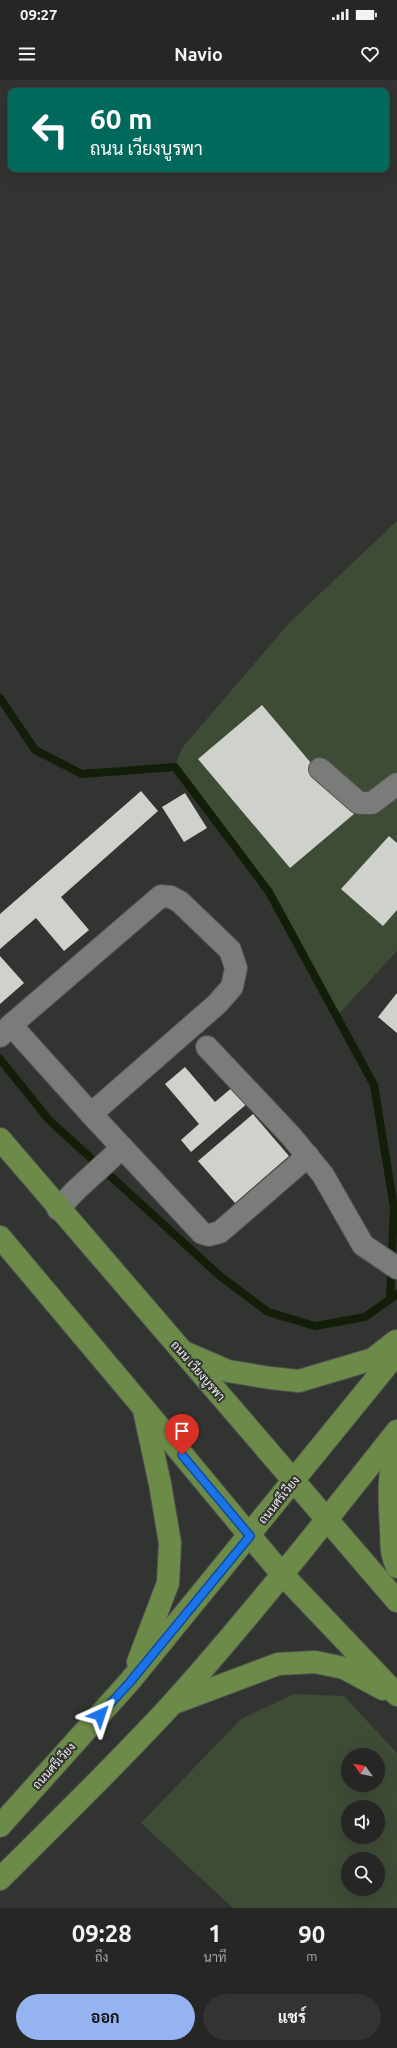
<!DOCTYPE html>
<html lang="th">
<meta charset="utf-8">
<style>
:root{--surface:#262725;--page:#323332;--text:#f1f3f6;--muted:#a4a5a7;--line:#424442;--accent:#95b2f1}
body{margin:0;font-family:Ubuntu,Sarabun,sans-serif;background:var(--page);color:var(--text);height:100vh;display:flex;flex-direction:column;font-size:15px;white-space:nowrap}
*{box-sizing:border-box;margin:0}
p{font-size:13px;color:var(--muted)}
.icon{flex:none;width:22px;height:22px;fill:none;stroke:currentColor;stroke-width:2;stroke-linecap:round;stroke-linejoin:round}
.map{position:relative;height:1828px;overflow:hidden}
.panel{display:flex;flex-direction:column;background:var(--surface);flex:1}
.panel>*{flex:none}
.banner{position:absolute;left:8px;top:8px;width:381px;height:84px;border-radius:8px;box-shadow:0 4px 16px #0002,0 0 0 1px var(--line);background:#00695c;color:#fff;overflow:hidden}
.needle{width:26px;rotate:303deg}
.buttons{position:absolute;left:341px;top:1668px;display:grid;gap:8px}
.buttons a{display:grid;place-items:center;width:44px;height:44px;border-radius:50%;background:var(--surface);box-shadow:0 4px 16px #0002,0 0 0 1px var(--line);font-size:20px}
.pin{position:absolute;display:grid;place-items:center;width:34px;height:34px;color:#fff;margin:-41px -17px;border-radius:50% 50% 50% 0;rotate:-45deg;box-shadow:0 0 4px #0007}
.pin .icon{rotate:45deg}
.me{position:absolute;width:44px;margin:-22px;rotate:42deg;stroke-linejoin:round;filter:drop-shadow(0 0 3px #0008)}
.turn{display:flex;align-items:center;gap:14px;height:84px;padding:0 16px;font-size:18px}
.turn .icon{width:52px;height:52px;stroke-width:2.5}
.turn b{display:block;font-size:28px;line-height:34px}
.eta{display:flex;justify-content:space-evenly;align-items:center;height:68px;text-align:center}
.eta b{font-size:24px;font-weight:700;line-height:28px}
.action{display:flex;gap:8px;margin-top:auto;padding:8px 16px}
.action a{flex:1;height:46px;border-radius:24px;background:var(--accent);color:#111;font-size:16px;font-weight:700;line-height:46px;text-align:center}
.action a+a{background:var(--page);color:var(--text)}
.status{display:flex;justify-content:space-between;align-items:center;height:28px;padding:0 20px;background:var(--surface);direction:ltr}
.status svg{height:11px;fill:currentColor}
header{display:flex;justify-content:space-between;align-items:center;height:52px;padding:0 16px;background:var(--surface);font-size:18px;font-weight:700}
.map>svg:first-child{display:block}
</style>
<div class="status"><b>09:27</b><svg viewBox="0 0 49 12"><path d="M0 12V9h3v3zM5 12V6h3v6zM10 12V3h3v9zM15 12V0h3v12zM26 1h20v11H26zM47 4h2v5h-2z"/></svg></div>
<header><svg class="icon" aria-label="menu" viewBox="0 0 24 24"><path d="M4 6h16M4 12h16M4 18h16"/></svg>Navio<svg class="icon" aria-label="heart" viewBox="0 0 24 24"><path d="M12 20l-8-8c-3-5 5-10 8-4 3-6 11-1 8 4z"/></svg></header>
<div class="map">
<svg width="397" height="1828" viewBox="0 0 397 1828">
<rect width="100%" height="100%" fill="#323431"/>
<g fill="#3f4c35" fill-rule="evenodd">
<polygon points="397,441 397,871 337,936 269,812 175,687 182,668 290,542"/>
<path d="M294,1614L344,1616L397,1673V1828H233L141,1743L241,1639ZM348,1675H378V1705H348ZM348,1727H378V1757H348ZM348,1779H378V1809H348Z"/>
</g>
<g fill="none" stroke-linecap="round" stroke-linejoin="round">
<g stroke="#131e08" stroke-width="8">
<polyline points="0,618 35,670 82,694 175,687 269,812 374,1005 394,1128 390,1219"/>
<polyline points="0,979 49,1040 220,1196 268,1232 315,1246 365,1237 397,1214"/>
</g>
</g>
<g fill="#cfd1cd">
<polygon points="262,625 354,734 290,788 198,679"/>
<polygon points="141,711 158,731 61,817 89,850 64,871 36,838 0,869 0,834"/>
<polygon points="185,713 207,748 184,762 162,727"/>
<polygon points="389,756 397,763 397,830 383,846 341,809"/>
<polygon points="0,876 24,903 0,924"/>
<polygon points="397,913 397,953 378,937"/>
<polygon points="185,987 215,1022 234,1006 249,1022 191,1072 181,1060 199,1044 165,1004"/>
<polygon points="253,1034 289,1076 235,1123 198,1081"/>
</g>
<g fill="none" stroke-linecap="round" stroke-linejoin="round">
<defs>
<g id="minor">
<polyline points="320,689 359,723 372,723 397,704"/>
<polyline points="0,956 11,945 161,816 171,817 180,822 230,870 236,888 232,907 217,924 91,1034 11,945"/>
<polyline points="207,967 291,1056 323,1095 363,1165 397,1188"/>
<polyline points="91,1034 202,1153 209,1155 220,1152 308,1076"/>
<polyline points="58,1129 76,1110 122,1068"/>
</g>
<g id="major">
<polyline points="0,1059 397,1521"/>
<polyline points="0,1157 142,1326 250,1456 282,1494 397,1615"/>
<polyline points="184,1272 228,1291 270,1298 299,1301 373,1279 396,1261"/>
<path d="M397,1362C388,1391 389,1418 391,1448C392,1465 390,1471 397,1487"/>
<polyline points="138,1582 168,1503 170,1463 160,1404 144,1330"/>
<polyline points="174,1623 278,1584 315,1582 344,1588 383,1609"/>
<polyline points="0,1746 130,1601 397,1273"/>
<path d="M0,1799C58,1741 117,1684 172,1624C251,1536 324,1443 397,1351"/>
</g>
</defs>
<use href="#minor" stroke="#515250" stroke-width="24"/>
<use href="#major" stroke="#515250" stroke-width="24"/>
<use href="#minor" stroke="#7a7c79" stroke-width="22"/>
<use href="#major" stroke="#6c8b48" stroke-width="22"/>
</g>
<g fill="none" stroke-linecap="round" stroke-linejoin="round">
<defs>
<polyline id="route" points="100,1635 130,1602 250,1456 182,1375"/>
</defs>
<use href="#route" stroke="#114b97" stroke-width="10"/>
<use href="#route" stroke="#1a73e8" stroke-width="7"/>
</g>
<g text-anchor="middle" stroke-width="4" stroke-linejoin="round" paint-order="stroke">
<g font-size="12" fill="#edeeec" stroke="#323431">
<text transform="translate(198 1291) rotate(49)" y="4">ถนน เวียงบูรพา</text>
<text transform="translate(279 1420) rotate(-51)" y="4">ถนนศรีเวียง</text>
<text transform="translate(54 1686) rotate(-48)" y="4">ถนนศรีเวียง</text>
</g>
</g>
</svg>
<div class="buttons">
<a><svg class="needle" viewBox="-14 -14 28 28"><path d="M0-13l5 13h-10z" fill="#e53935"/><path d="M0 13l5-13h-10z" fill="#a4a5a7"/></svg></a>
<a><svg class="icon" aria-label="sound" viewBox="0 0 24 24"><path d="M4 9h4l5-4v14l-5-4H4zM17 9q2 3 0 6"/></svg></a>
<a><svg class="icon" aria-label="search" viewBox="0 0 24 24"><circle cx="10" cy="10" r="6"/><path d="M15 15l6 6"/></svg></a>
</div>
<div class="pin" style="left:182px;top:1375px;background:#d93025"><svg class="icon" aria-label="arrive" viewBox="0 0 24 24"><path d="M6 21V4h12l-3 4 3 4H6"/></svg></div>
<svg class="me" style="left:100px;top:1635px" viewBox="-20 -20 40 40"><path d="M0-17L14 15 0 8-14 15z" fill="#1a73e8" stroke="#fff" stroke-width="4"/></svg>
<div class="banner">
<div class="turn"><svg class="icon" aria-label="left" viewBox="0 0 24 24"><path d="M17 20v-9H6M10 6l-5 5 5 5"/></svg><div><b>60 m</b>ถนน เวียงบูรพา</div></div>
</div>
</div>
<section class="panel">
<div class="eta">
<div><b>09:28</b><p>ถึง</p></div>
<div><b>1</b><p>นาที</p></div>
<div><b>90</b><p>m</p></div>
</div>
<div class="action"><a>ออก</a><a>แชร์</a></div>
</section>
